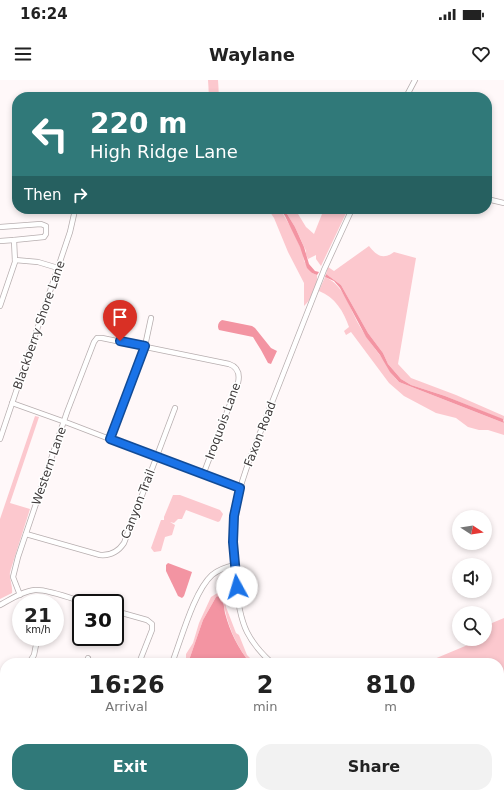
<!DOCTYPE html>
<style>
:root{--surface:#fff;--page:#f2f2f2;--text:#222;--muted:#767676;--accent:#307979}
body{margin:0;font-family:"DejaVu Sans",sans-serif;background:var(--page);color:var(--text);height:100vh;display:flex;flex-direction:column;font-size:15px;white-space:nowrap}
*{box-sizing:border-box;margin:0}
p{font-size:13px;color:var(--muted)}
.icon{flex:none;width:22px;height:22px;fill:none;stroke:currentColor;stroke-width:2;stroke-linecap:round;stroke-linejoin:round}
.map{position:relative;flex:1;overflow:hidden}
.panel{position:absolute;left:0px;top:578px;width:504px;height:140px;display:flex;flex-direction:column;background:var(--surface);border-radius:16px 16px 0 0;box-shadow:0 2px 6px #0003}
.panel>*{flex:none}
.guide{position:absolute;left:12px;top:12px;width:480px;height:122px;border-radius:16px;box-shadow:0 2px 6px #0003;background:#307979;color:#fff;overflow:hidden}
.needle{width:26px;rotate:102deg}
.buttons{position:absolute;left:452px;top:430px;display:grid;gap:8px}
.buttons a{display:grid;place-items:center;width:40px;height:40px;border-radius:50%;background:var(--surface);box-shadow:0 2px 6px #0003;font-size:20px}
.speed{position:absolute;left:12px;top:514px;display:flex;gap:8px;font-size:20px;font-weight:700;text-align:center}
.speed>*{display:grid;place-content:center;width:52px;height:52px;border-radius:50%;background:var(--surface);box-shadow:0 2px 6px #0003;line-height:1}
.speed small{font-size:10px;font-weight:400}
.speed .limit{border:2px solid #111;border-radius:6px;background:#fff;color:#111}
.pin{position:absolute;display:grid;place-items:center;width:34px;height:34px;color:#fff;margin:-41px -17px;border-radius:50% 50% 50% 0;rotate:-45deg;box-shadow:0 0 4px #0007}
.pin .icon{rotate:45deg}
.me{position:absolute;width:44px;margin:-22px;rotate:354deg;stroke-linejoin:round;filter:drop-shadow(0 0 3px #0008)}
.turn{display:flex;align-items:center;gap:14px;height:84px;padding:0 12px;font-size:18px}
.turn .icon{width:52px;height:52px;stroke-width:2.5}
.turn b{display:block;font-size:28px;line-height:34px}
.then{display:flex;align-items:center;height:38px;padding:0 12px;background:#0003;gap:8px;font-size:15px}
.eta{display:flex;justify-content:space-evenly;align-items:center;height:68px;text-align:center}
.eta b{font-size:24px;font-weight:800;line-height:28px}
.cta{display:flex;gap:8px;margin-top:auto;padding:8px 12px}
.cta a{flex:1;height:46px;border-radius:16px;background:var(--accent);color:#fff;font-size:16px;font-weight:800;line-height:46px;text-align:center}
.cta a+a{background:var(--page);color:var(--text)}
.status{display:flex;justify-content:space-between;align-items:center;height:28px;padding:0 20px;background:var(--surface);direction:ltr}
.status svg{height:11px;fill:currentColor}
header{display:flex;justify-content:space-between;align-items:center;height:52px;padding:0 12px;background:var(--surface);font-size:18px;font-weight:800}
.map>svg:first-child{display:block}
</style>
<div class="status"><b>16:24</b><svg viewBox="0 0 49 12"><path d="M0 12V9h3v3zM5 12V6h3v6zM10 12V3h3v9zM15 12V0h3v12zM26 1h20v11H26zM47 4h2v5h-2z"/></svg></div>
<header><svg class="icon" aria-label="menu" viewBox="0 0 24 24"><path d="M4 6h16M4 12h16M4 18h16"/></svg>Waylane<svg class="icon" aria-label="heart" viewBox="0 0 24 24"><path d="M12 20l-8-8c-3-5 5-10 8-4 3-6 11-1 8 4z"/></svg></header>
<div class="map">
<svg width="504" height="718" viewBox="0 0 504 718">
<rect width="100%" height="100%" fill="#fff8f9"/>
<g fill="#fcc8ce">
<polygon points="208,0 218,0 219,17 209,17"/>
<path d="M268,129H280L293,151L303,173L304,181L312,193L317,195C318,205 312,219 304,226V203L288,172L274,138Z"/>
<polygon points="284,129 295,129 306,147 314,154 324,129 348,129 321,186 316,179 316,175 308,179 306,174 306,171 295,147"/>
<path d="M369,166C377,176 383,180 394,172L416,178L398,284L411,298L456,315L504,336V340L445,316L411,305L401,299L388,284L383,273L368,253L341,205L326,194L328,187L334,191Z"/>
<path d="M325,197C341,204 347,220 354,235C360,249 370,262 379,274C387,283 390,294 399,302L504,343V355L488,350H479L468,347L456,338L436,333L404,316L389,303L351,252L346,255L344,251L349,247C344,232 335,217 319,211L317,215Z"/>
<path d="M35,336L39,337L10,423L30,429L10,492C9,499 13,506 12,513L0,519V439Z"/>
<polygon points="173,415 180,415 220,430 223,434 220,441 218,442 186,430 182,439 178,439 174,443 170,442 175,445 172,455 165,457 161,471 154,472 151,468 161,440 164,440 164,437"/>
<path d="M219,512L225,516L226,527L236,553L239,555L247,575L255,583H250C235,564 227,544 223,520L216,517L203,540L188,583H186V574L193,563L199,543L211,517Z"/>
<polygon points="504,538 504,657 499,657 499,583 427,582 470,564 477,559 485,559 485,548 492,543"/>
</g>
<g fill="#f394a2">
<polygon points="280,129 284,129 295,147 304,167 309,184 315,191 319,192 317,195 312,193 307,188 300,167 285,136"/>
<polygon points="326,194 341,205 368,253 383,273 388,284 401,299 411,305 445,316 503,339 504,343 399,302 390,292 380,275 366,257 340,208 334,201 325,197"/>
<path d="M222,240L252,246L255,248L271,268L277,271L271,284L268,283L261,270L253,257L219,250C217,247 218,242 222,240Z"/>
<polygon points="168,483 192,492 184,516 182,518 178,516 166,491 166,485"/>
<path d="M219,516C224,520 224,527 225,533C230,552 238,568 250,583H188L203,540L216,517Z"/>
<path d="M301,713H342C330,718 311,718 301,713Z"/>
</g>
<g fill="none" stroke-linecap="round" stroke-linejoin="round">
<defs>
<g id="minor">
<polyline points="406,17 415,0"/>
<polyline points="487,119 504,123"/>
<polyline points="0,147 41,144 46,146 46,154 44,157 14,160"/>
<polyline points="0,161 14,160 15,182 0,226"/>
<polyline points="15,180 38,182 58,188"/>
<polyline points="12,323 68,343 240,409"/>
<polyline points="0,359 70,152 75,130"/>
<polyline points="110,359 145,266 151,238"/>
<path d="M26,454L100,475C111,476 118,472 124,463L175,328"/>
<path d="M20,515L13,497L18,477L67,332L94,262L97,258H102L229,284C238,287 240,294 238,303L203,395"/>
<path d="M0,525C11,519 23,511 35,510C48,509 73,519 86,523"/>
<polyline points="115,531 147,540 152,544 152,550 139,583"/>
<polyline points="29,583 34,575 36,565"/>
<polyline points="86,583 88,578"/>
<path d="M172,583C181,560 194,511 212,495C219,489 226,487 235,485"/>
<path d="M272,583C262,574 253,564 247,552C235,528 231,465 234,437C236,417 243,399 249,381L324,190L352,129"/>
<polyline points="0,620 5,615"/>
<polyline points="0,644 5,648"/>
<polyline points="499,680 500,683 499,689"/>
<polyline points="499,709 501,718"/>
<polyline points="266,713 268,718"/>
<polyline points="385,713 386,718"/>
<polyline points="470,713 487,713"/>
<polyline points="120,718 122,713"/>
<polyline points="158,718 160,713"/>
<polyline points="212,718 215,713"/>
<polyline points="427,718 445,713"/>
</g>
<g id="major">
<polyline points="0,695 5,699"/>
<polyline points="23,713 29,718"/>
</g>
</defs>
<use href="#minor" stroke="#b7aeaf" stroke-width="6"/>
<use href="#major" stroke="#b49194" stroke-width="8"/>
<use href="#minor" stroke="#fff" stroke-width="4.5"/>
<use href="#major" stroke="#f7d9dc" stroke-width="5.5"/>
</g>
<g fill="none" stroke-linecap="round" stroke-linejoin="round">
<defs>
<polyline id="route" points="120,261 145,266 110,359 240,408 234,436 233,462 237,507"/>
</defs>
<use href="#route" stroke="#114b97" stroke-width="10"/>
<use href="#route" stroke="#1a73e8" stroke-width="7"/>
</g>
<g text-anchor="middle" stroke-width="3" stroke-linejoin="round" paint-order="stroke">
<g font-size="12" fill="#403c3c" stroke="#fff">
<text transform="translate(39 245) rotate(-71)" y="4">Blackberry Shore Lane</text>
<text transform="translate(223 341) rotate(-70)" y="4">Iroquois Lane</text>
<text transform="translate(260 354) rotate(-69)" y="4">Faxon Road</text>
<text transform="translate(49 386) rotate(-71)" y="4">Western Lane</text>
<text transform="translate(138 424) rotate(-69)" y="4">Canyon Trail</text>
</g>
</g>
</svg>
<div class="buttons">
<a><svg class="needle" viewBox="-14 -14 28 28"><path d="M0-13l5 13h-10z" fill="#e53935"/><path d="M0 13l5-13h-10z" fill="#767676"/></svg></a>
<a><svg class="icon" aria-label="sound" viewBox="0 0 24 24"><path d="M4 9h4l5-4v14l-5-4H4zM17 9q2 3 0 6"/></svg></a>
<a><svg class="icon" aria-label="search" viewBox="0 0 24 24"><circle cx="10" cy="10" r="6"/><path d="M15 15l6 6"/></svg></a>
</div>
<div class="speed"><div>21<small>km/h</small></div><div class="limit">30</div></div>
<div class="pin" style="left:120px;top:261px;background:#d93025"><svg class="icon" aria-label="arrive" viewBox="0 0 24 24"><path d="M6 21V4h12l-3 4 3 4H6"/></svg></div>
<svg class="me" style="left:237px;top:507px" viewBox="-20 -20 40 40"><circle r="19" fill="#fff"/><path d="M0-13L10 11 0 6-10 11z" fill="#1a73e8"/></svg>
<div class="guide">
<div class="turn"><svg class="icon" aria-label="left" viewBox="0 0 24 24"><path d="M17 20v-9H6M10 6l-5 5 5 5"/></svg><div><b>220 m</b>High Ridge Lane</div></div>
<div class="then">Then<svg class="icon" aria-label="right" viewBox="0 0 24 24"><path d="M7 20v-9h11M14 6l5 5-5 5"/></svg></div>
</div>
<section class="panel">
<div class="eta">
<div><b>16:26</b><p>Arrival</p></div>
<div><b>2</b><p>min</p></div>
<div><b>810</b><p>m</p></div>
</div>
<div class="cta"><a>Exit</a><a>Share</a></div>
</section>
</div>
